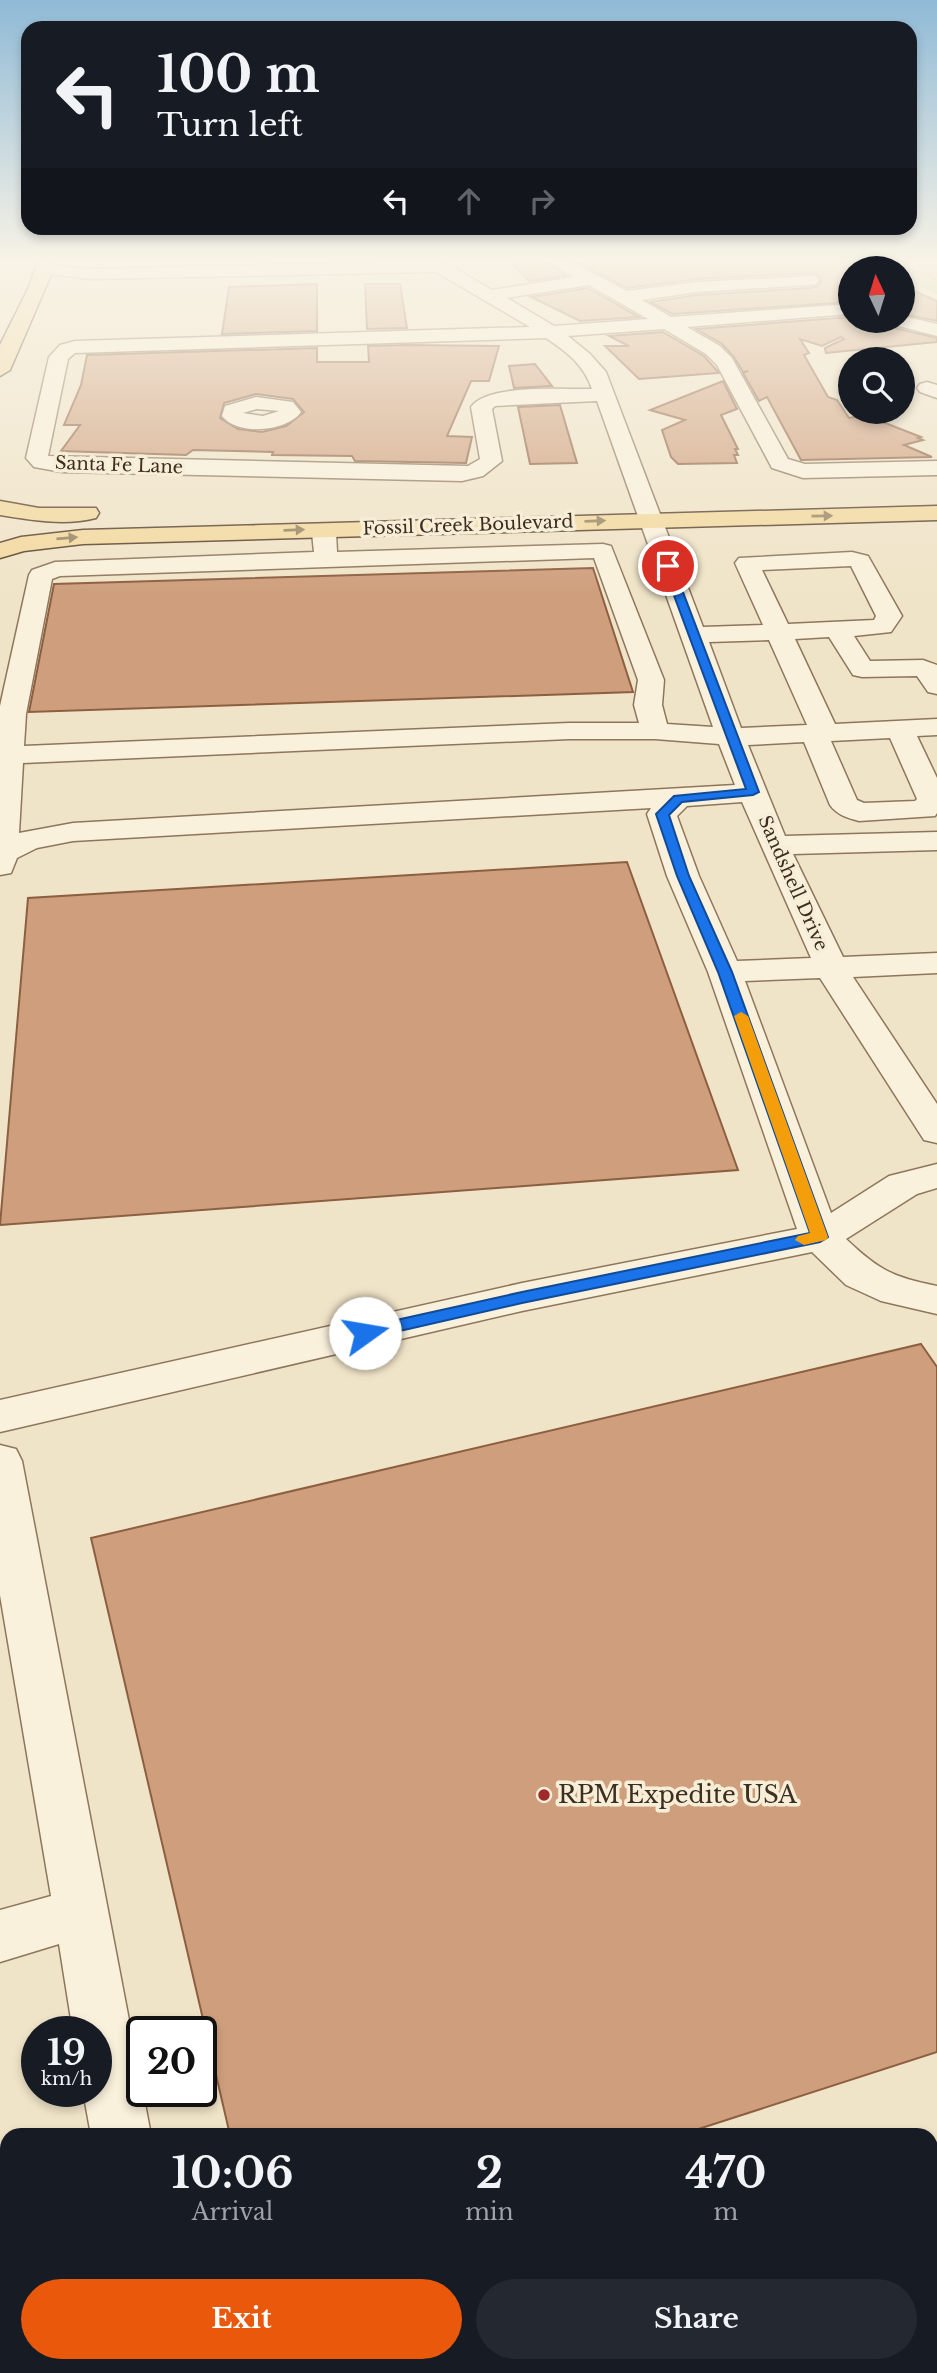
<!DOCTYPE html>
<style>
:root{--surface:#171b24;--page:#242831;--text:#f1f3f6;--muted:#9ea1a6;--accent:#ea580c}
body{margin:0;font-family:"Libre Baskerville",serif;background:var(--page);color:var(--text);height:100vh;display:flex;flex-direction:column;font-size:26px;white-space:nowrap}
*{box-sizing:border-box;margin:0}
p{font-size:23px;color:var(--muted)}
.icon{flex:none;width:38px;height:38px;fill:none;stroke:currentColor;stroke-width:2;stroke-linecap:round;stroke-linejoin:round}
.map{position:relative;flex:1;overflow:hidden}
.drawer{position:absolute;left:0px;top:2128px;width:938px;height:245px;display:flex;flex-direction:column;background:var(--surface);border-radius:21px 21px 0 0;box-shadow:0 4px 10px #0003}
.drawer>*{flex:none}
.banner{position:absolute;left:21px;top:21px;width:896px;height:214px;border-radius:21px;box-shadow:0 4px 10px #0003;background:#171b24;color:var(--text);overflow:hidden}
.needle{width:46px;rotate:356deg}
.fabs{position:absolute;left:838px;top:256px;display:grid;gap:14px}
.fabs a{display:grid;place-items:center;width:77px;height:77px;border-radius:50%;background:var(--surface);box-shadow:0 4px 10px #0003;font-size:35px}
.speed{position:absolute;left:21px;top:2016px;display:flex;gap:14px;font-size:35px;font-weight:700;text-align:center}
.speed>*{display:grid;place-content:center;width:91px;height:91px;border-radius:50%;background:var(--surface);box-shadow:0 4px 10px #0003;line-height:1}
.speed small{font-size:18px;font-weight:400}
.speed .limit{border:4px solid #111;border-radius:10px;background:#fff;color:#111}
.pin{position:absolute;display:grid;place-items:center;width:60px;height:60px;color:#fff;margin:-30px;border:4px solid #fff;border-radius:50%;box-shadow:0 2px 7px #0007}
.me{position:absolute;width:77px;margin:-38px;rotate:77deg;stroke-linejoin:round;filter:drop-shadow(0 0 5px #0008)}
.turn{display:flex;align-items:center;gap:24px;height:147px;padding:0 21px;font-size:32px}
.turn .icon{width:91px;height:91px;stroke-width:2.5}
.turn b{display:block;font-size:49px;line-height:60px}
.lanes{display:flex;align-items:center;height:66px;padding:0 21px;background:#0003;justify-content:center;gap:35px;direction:ltr}
.lanes .off{opacity:.35}
.eta{display:flex;justify-content:space-evenly;align-items:center;height:119px;text-align:center}
.eta b{font-size:42px;font-weight:700;line-height:49px}
.action{display:flex;gap:14px;margin-top:auto;padding:14px 21px}
.action a{flex:1;height:80px;border-radius:42px;background:var(--accent);color:#fff;font-size:28px;font-weight:700;line-height:80px;text-align:center}
.action a+a{background:var(--page);color:var(--text)}
.map>svg:first-child{display:block}
</style>
<div class="map">
<svg width="937" height="2373" viewBox="0 0 937 2373">
<rect width="100%" height="100%" fill="#f0e4c8"/>
<polygon fill="#c9cf9b" points="863,261 937,261 937,294 903,279 903,268 878,268"/>
<g fill="#cf9f7d" stroke="#8d5f41" stroke-width="2" fill-rule="evenodd">
<polygon points="510,261 546,261 567,276 529,281"/>
<polygon points="575,261 850,261 850,302 672,314 650,302 697,295 810,288 818,286 822,280 816,273 697,279 627,288"/>
<polygon points="317,284 317,331 222,334 229,287"/>
<polygon points="365,284 400,284 407,328 367,329"/>
<polygon points="903,286 937,301 937,321 903,314"/>
<polygon points="588,288 639,317 580,321 531,297"/>
<polygon points="850,317 850,320 863,320 873,327 886,321 890,327 937,338 937,342 826,353 825,348 844,339 841,337 822,346 800,339 809,353 804,355 828,397 837,400 849,418 865,415 921,437 918,438 923,440 904,445 932,457 801,460 767,397 759,401 743,373 748,371 743,372 734,357 722,344 696,329"/>
<polygon points="663,332 704,356 719,373 639,379 605,346 629,346 609,336"/>
<path d="M408,345L499,346L489,381H471L447,436L472,437L466,463L355,461L352,456L272,455L273,452L193,450L186,455L61,451L80,425H64L81,385L87,355L317,348V362H369L368,346ZM256,394L293,399L304,412L286,426L262,432L238,429L220,418L224,403Z"/>
<polygon points="535,364 552,386 514,388 509,366"/>
<polygon points="723,381 737,409 721,415 738,449 735,449 738,455 734,455 737,463 678,464 671,457 662,430 685,420 650,410"/>
<polygon points="560,405 577,463 530,464 518,407"/>
<polygon points="593,568 633,692 29,712 54,584"/>
<polygon points="627,862 738,1170 0,1225 28,898"/>
<polygon points="921,1344 937,1367 937,2052 680,2135 230,2135 91,1538"/>
</g>
<g fill="none" stroke-linecap="round" stroke-linejoin="round">
<defs>
<g id="minor">
<path d="M442,261L492,290L574,277L548,261H569L627,291L697,282L816,276L819,280L816,284L810,285L697,292L642,300L671,317L850,304V314L687,327L720,346L732,358L788,459L805,464L937,461V475L803,478L772,468L717,365L706,354L664,329L568,336L590,354L606,372L703,627L763,625L735,563L739,558L852,552L868,556L902,616L891,632L854,636L870,661L923,660L937,665V694L928,692L917,676L862,677L853,675L829,637L795,639L835,724L937,719V735L917,736L937,778V813L935,816L859,821C848,818 837,815 830,805L804,742L748,745L785,836L937,832V850L793,854L843,957L937,953V973L853,977L937,1104V1143L924,1140L820,978L745,981L831,1213L889,1176L937,1164V1188L917,1194L846,1239C879,1270 892,1277 937,1286V1314L881,1301L846,1285L812,1252L522,1311L0,1432V1400L522,1283L797,1229L708,972L667,876L647,814L651,808L73,841L37,848L17,858L11,873L0,875V706L29,575L32,570L55,562L314,552L312,533L316,528H332L336,533L337,552L603,544L611,546L664,680L662,705L667,724L713,727L597,401L495,406L492,409L502,461L483,476L462,481L62,472L34,467L26,458L49,357L60,345L75,341L530,327L436,272L92,279L39,273L36,269L39,265L92,269ZM589,285L648,319L554,326L507,298ZM546,338C567,352 584,365 592,389C564,390 488,383 471,407L480,459L468,466L48,456L68,359L75,353ZM594,558L638,680L634,705L639,723H569L24,746L26,714L52,579L60,576ZM851,566L876,616L874,620L788,624L762,570ZM769,640L807,725L741,728L709,642ZM890,738L917,799L915,801L864,803L857,800L831,741ZM569,739H655L719,744L735,785L73,823L19,833L23,763ZM742,802L811,958L737,961L699,876L677,816L687,806Z"/>
<polygon points="903,316 937,324 937,336 891,324 888,320 903,320"/>
<polygon points="927,382 937,385 937,398 920,392 917,388 920,384"/>
<path d="M256,397L293,402L301,412C287,432 237,436 222,416L225,406ZM257,409L279,411L263,416L243,413Z"/>
<polygon points="0,1445 16,1449 22,1461 151,2135 91,2135 83,2091 96,2091 96,2032 73,2032 59,1944 0,1962 0,1910 51,1896 0,1595"/>
<polygon points="937,2321 937,2373 848,2373 851,2366 931,2366 931,2323"/>
<polygon points="167,2366 233,2366 236,2373 170,2373"/>
</g>
<g id="major">
<polygon points="38,261 54,261 51,275 10,370 0,376 0,345 28,289"/>
<path d="M0,501L39,508H96L99,513L96,518C65,526 31,520 0,515Z"/>
<polygon points="937,506 937,520 83,544 24,551 0,558 0,543 21,537 83,530"/>
</g>
</defs>
<use href="#minor" stroke="#8d765c" stroke-width="3"/>
<use href="#major" stroke="#5b4430" stroke-width="3"/>
<g stroke="#8d765c" stroke-width="2" stroke-dasharray="2.5 2" stroke-linecap="butt">
<polyline points="870,261 893,268"/>
<polyline points="903,269 927,274 937,280"/>
</g>
<use href="#minor" fill="#faf1dc" fill-rule="evenodd"/>
<use href="#major" fill="#f3d9a0" fill-rule="evenodd"/>
</g>
<defs><path id="oneway-solid" d="M-6-.8H1V-3.2L6.5 0L1 3.2V.8H-6Z" transform="scale(1.75)"/></defs>
<g fill="#988460">
<use href="#oneway-solid" transform="translate(822 516) rotate(-1)"/>
<use href="#oneway-solid" transform="translate(595 521) rotate(-2)"/>
<use href="#oneway-solid" transform="translate(294 530) rotate(-2)"/>
<use href="#oneway-solid" transform="translate(67 538) rotate(-5)"/>
</g>
<linearGradient id="sky" x2="0" y2="1"><stop stop-color="#8fbad6"/><stop offset="0.44" stop-color="#f8f3e6"/><stop offset="1" stop-color="#f8f3e6" stop-opacity="0"/></linearGradient>
<rect width="937" height="593" fill="url(#sky)"/>
<polygon fill="#1a73e8" stroke="#114b97" stroke-width="2" points="668,563 673,566 759,792 753,795 682,802 669,815 689,876 732,972 828,1237 820,1242 522,1303 365,1339 359,1337 356,1333 365,1327 522,1292 810,1233 718,972 677,876 656,814 674,796 746,789 663,566"/>
<polygon fill="#f59e0b" points="741,1012 748,1016 828,1237 826,1240 804,1245 795,1240 798,1236 810,1233 734,1016"/>
<circle fill="#9e2a2b" stroke="#f7eed8" stroke-width="2.5" cx="544" cy="1795" r="7"/>
<g text-anchor="middle" stroke-width="7" stroke-linejoin="round" paint-order="stroke">
<g font-size="18" fill="#3d2e20" stroke="#f7eed8">
<text transform="translate(119 465) rotate(2)" y="6">Santa Fe Lane</text>
<text transform="translate(468 525) rotate(-2)" y="6">Fossil Creek Boulevard</text>
<text transform="translate(793 883) rotate(66)" y="6">Sandshell Drive</text>
</g>
<g font-size="24" fill="#3d2e20" stroke="#f7eed8" text-anchor="start">
<text x="558" y="1803">RPM Expedite USA</text>
</g>
</g>
</svg>
<div class="fabs">
<a><svg class="needle" viewBox="-14 -14 28 28"><path d="M0-13l5 13h-10z" fill="#e53935"/><path d="M0 13l5-13h-10z" fill="#9ea1a6"/></svg></a>
<a><svg class="icon" aria-label="search" viewBox="0 0 24 24"><circle cx="10" cy="10" r="6"/><path d="M15 15l6 6"/></svg></a>
</div>
<div class="speed"><div>19<small>km/h</small></div><div class="limit">20</div></div>
<div class="pin" style="left:668px;top:566px;background:#d93025"><svg class="icon" aria-label="arrive" viewBox="0 0 24 24"><path d="M6 21V4h12l-3 4 3 4H6"/></svg></div>
<svg class="me" style="left:365px;top:1333px" viewBox="-20 -20 40 40"><circle r="19" fill="#fff"/><path d="M0-13L10 11 0 6-10 11z" fill="#1a73e8"/></svg>
<div class="banner">
<div class="turn"><svg class="icon" aria-label="left" viewBox="0 0 24 24"><path d="M17 20v-9H6M10 6l-5 5 5 5"/></svg><div><b>100 m</b>Turn left</div></div>
<div class="lanes"><svg class="icon" aria-label="left" viewBox="0 0 24 24"><path d="M17 20v-9H6M10 6l-5 5 5 5"/></svg><svg class="icon off" aria-label="ahead" viewBox="0 0 24 24"><path d="M12 20V5M6 11l6-6 6 6"/></svg><svg class="icon off" aria-label="right" viewBox="0 0 24 24"><path d="M7 20v-9h11M14 6l5 5-5 5"/></svg></div>
</div>
<section class="drawer">
<div class="eta">
<div><b>10:06</b><p>Arrival</p></div>
<div><b>2</b><p>min</p></div>
<div><b>470</b><p>m</p></div>
</div>
<div class="action"><a>Exit</a><a>Share</a></div>
</section>
</div>
